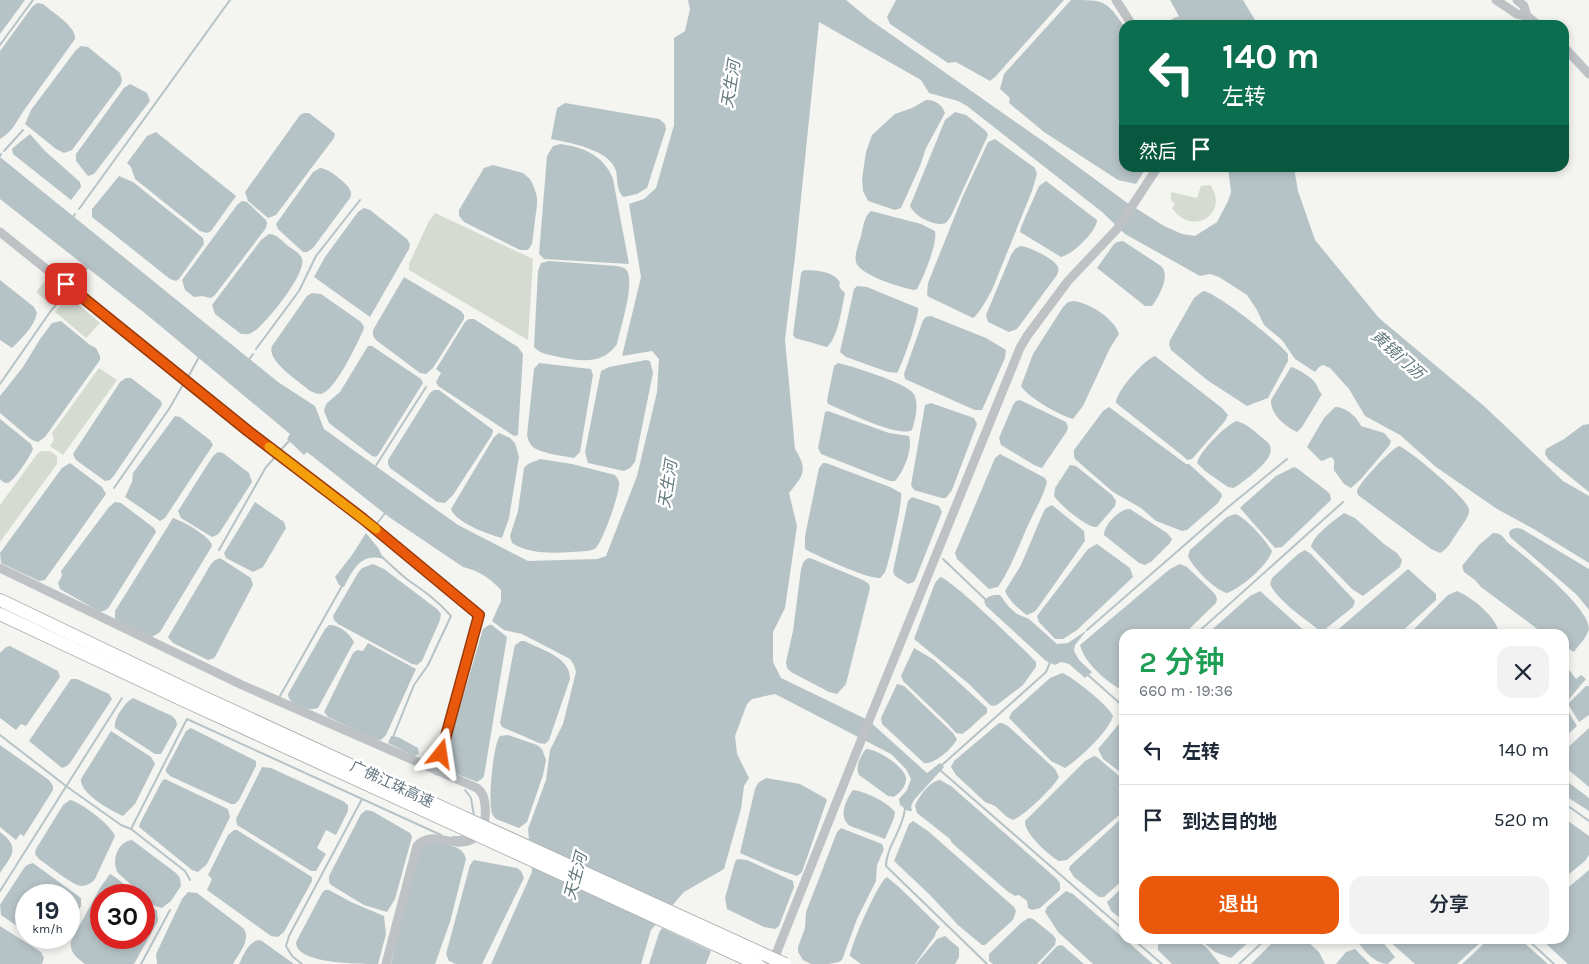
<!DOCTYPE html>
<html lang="zh">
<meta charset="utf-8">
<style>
:root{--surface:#fff;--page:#f2f2f3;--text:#1f2937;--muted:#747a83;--line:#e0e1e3;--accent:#ea580c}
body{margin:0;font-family:Karla,"Noto Sans SC",sans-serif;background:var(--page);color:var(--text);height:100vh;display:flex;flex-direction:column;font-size:19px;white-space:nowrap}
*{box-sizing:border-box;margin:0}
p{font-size:16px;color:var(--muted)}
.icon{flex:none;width:28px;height:28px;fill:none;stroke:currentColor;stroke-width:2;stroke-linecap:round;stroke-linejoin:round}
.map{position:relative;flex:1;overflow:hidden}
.side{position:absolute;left:1119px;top:629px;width:450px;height:315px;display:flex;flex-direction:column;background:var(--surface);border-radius:15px;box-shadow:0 2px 8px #0003}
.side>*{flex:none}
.top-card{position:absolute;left:1119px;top:20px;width:450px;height:152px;border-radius:15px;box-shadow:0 2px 8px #0003;background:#0b6e4f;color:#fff;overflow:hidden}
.speed{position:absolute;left:15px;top:884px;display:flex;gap:10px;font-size:25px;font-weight:700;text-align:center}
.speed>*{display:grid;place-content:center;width:65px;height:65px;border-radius:50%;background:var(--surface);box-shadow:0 2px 8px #0003;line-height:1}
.speed small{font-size:12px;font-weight:400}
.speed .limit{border:8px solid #d22;background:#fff;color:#111}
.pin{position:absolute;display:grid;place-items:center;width:42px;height:42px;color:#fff;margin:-21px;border-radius:10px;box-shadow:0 2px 8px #0006}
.me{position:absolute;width:55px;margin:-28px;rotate:15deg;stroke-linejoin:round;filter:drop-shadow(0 0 4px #0008)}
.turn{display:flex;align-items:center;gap:18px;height:105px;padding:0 20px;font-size:22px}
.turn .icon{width:65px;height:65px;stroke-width:2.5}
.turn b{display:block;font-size:35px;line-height:42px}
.then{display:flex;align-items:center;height:48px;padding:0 20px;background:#0003;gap:10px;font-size:19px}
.round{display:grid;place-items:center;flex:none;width:52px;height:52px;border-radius:15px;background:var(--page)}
.summary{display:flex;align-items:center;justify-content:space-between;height:85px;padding:0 20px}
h1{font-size:30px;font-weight:600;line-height:38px;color:#1e9e55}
.action{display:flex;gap:10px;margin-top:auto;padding:10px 20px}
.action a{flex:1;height:58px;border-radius:15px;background:var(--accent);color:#fff;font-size:20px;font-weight:600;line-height:58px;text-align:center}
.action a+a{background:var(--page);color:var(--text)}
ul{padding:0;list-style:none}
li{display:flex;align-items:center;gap:15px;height:70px;padding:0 20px;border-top:1px solid var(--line)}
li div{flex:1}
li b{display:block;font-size:19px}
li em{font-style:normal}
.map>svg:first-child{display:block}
</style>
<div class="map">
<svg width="1589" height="964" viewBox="0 0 1589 964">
<rect width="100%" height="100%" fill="#f4f4f1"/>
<g fill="#d6dbd2">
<path d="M1210,185C1230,211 1194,239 1172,208L1175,204L1171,200V192L1197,198L1201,186Z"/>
<polygon points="435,213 533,259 528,340 409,270 409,264 428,223"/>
<polygon points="47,279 61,292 50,304 36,292"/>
<polygon points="69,296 100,323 86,338 55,312"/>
<polygon points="99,368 117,380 63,455 50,446 54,440 52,433"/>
<polygon points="42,451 50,451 57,456 57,464 0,542 0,505 38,453"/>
</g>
<g fill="#b6c3c6">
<polygon points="0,0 25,0 0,34"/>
<path d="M688,0H846L869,19L1047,144L1126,202L1164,226L1182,234L1195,236L1217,222L1228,201L1231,192L1228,168H1294L1298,191L1315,240L1379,318L1484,406L1563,481L1589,496V563L1532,528L1497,509L1436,467L1400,435L1365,416L1349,389L1330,368L1323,365L1319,367L1315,372L1295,359L1282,340L1264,325L1257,310L1247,295L1219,277L1210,274L1200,276L1125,234L1102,212L967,106L958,101L929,93L921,80L819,22L795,257L785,339L795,449C808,470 804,475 789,493L797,526L785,608L773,632V662L781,678L868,720L927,773L940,763L944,767L914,800L911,806L912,811H908L900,805L899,799L907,790L911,779L906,769L891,754L775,694L752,699L747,704L735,736L737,754L749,778L744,786L741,809L724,869L684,892L651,930L641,964H491L532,872L528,829L546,780L550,750L563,724L576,672L574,665L570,659L522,634L504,630L492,621L501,601V590C490,578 479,571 463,567L389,517L307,452L304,455L287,439L290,434L146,314L0,199V157L278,382L315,406L324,429L458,525L528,561L597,559L606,556L637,476L657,392L659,359L652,351L622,356L641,277L629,204L644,199L656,188L674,125V38L685,31L690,9Z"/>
<polygon points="896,0 1064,0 995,77 990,81 956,62 948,63 890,24 887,17"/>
<path d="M1071,0C1104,0 1106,0 1124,26V168H1146L1136,184L1118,180L1044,132L1009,103L1010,98L1000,89L1004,74Z"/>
<polygon points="1170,0 1243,0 1258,25 1184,25"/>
<path d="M37,3L43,4C52,12 77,27 75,39C59,61 43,84 27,106C18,118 14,131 0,139V51L32,7Z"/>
<polygon points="81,46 88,47 120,73 122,80 121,84 72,150 64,153 56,149 25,124 31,110 76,50"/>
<polygon points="130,84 147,93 150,101 94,174 88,176 76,161 76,154 124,88"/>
<path d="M926,100C934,99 943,105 945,113L926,148L920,166L901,208L895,210L868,201L863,191L862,179L866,152L872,135L895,114L912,108Z"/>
<path d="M565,103L659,119L665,124L666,129L647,188L637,194L623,197C616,188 618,181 616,171C610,149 569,143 551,139L557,108Z"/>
<path d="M955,112L966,115L986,131L988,135L951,216L946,223C935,227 915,217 910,206L945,120Z"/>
<polygon points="304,113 309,113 332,131 335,134 334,138 276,215 268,218 248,201 245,192 300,115"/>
<polygon points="156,132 236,196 211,231 207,233 200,231 135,179 131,167 127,163 147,136"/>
<polygon points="30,134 45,151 80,182 81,187 71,200 13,154 12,149 14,147"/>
<path d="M995,139L1035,168L1037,174L1032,191L992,290C989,296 978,315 973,318L929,297L927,295L928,283L962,198L988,142Z"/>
<path d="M560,144C584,147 604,156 613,179L629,264L544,259L539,254L547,156L553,146Z"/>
<polygon points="493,165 523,173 530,179 534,187 537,197 537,205 532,244 528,250 520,250 464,222 459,216 459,210 484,168"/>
<path d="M320,168C328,168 347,183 350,190C352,194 351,195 350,198L313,248L307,252H303L278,229L276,224L313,172Z"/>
<polygon points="119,176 133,182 203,238 204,244 179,279 176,281 170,279 92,217 92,209"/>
<path d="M1046,181L1097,220C1097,231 1072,255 1061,257L1020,232L1021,227L1039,186Z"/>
<polygon points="242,201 247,202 266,220 267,223 266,228 215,295 211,298 202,296 194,297 185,290 182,280 237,205"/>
<polygon points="364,208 370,210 407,239 410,244 409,249 370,317 314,277 325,257 358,212"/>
<path d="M871,211L921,224L935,231C938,243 923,278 917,289L914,290C902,288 859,275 856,262C854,255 859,243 861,236C863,228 864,216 871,211Z"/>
<path d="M269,234C277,234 282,241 288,246C293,249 301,254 302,259C307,273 265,325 253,332C249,335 246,334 241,334L215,314L212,305L261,240Z"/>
<path d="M1123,241L1161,266C1171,276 1159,296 1152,306H1145L1097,268L1114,244L1117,242Z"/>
<path d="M1020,246C1028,246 1055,259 1058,267C1059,271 1058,272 1057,275L1017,329L1009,332L988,322L986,315L1011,255L1015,249Z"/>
<path d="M549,261L617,266C621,267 625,267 627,271C635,284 620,329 617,344C603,365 580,361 559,357C550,355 540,354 534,347L538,271L541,263Z"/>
<path d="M804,270C818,271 831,270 840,282C838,288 841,289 845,293C842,307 838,338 827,347L795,338L793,335L801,273Z"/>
<polygon points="404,277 461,311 464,315 464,319 433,368 426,374 420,373 376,340 373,336 373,330"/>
<path d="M0,280L34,307L37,313C34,327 22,338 12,348L0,340Z"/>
<path d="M857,286L867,287L918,308C920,315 901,367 897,373L888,372L846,357L840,352L854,289Z"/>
<path d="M1203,291C1218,293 1277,341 1288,354V361L1268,398L1247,406L1207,380L1171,350L1169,344L1170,340L1194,298Z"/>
<path d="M312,293L321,294L361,322L364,327L363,331C356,345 336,390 321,394C317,394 313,392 310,391C299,381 266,361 272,346L307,296Z"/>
<path d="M1074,301C1089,303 1114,318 1119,334L1110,348L1083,406L1073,419C1061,416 1027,397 1021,386L1033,354L1063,307L1068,302Z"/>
<polygon points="931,316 986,338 1006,350 1005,358 982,410 975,410 968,407 905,379 904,374 923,320 926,317"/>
<polygon points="469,319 474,319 518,347 523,354 518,435 514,436 438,386 436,382 441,373 436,369 465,322"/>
<polygon points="61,321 90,345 96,348 100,356 100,360 45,437 38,442 32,440 0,413 0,396 23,367 40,339 52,323"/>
<polygon points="368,346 372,346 421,379 423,383 378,455 376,457 372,456 329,423 324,411 326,404 340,392"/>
<path d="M1155,356L1222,408L1228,415L1225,421L1192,459L1187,460L1183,456L1116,403C1116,391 1144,360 1155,356Z"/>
<polygon points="646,360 650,361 653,373 635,462 630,468 624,471 588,463 585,452 601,371 609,367"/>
<path d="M539,363L591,369L593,375L580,452L574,458C564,456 538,453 532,446C529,443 528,439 527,435L534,369Z"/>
<path d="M838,363C852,366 906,383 913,393C920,402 915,421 912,430C898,438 845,411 828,404L827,400L834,366Z"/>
<path d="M1291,367C1297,368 1313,378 1316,384C1319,388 1318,391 1322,394L1302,427L1297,432C1286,427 1270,414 1271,400Z"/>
<polygon points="126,378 131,378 161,401 162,405 113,477 110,480 105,481 76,460 73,454 120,382"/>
<polygon points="434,390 439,390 493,430 492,435 453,495 445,503 437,502 390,468 388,464 388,460 430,393"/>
<polygon points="1020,400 1066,422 1068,427 1067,431 1042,468 1034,465 1001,445 999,438 1013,405 1016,401"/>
<polygon points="931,403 974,418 977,424 952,490 946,498 942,498 917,491 914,490 911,485 925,405"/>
<polygon points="1109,407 1186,464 1189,464 1221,493 1222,496 1218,503 1187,530 1182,531 1156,521 1141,508 1113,492 1075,459 1074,456 1074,450 1103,411"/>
<path d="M1335,407C1346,407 1357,417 1361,426L1384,433L1391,441L1389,446L1361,479L1351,488L1344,484L1334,470C1333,464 1337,461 1331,457L1322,461L1320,460L1307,447L1324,418Z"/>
<path d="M828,411L889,433L909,436C913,449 904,471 895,481H890L821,454L818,448L825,412Z"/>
<polygon points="175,416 180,417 210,440 213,445 165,518 160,521 125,497 132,482 133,473"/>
<path d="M0,419L31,444L33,449C31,455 13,483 7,483C4,483 2,481 0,479Z"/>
<path d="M1236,421C1245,423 1252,429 1259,435C1262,438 1269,442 1270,446C1276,459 1246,479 1237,486L1233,488L1228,487L1205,471L1197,463C1200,451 1225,426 1236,421Z"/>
<polygon points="1589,424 1589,492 1548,459 1545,454 1546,449 1564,439 1583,425"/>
<path d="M499,433L510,438L515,443L519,457L509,518L502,538C489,535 455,522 451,509L494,437Z"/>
<path d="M1399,446C1411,451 1468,499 1469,509C1470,517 1461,526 1457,533C1452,540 1448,549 1440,553L1431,549L1358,495C1358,494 1357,493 1357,491C1358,484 1392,448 1399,446Z"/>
<polygon points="218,452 223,453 249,473 252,482 220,532 217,535 212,537 181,518 178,511 213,456"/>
<path d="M1000,454L1045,478L1047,482C1043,497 1036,508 1030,521C1019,544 1012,567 998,587L989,589L957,559L955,553L995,458Z"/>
<path d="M540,459L572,464L615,475C617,478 618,478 619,482C621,490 604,537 598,545C596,549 592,550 588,551C564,552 534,557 512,543L510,536L518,511L524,468L528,464Z"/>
<polygon points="70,463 102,487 106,494 47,577 45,580 39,581 1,563 0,553 62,468"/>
<path d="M823,463H826L890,487L901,493C903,501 889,562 885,572C883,575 883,575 880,578C870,580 815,555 805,549V536L819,468Z"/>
<path d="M1070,465L1076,466L1112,495L1116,501L1115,506L1097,527C1088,529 1060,505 1054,496L1055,488Z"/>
<polygon points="1294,467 1298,469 1328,492 1330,494 1331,500 1282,547 1275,548 1240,508 1244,504 1276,476"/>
<polygon points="912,497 939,506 942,512 916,578 914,582 908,584 895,576 893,571 908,501"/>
<polygon points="115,502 121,503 154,528 156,532 109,607 106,610 100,612 60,589 58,583 62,576 61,571 109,507"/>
<polygon points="255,502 284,522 286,528 263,567 253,572 226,558 224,553"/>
<path d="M1052,505L1084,531L1085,541L1037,609L1034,612L1027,615C1019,610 1008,599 1005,591L1021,565L1043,513L1046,508Z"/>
<path d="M1127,509H1130L1167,533L1172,539L1170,543L1152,561L1145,565L1139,563L1104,535C1104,525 1117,512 1127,509Z"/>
<path d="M1344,513L1355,518L1384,544L1397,553L1402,560L1400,567L1363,596L1352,589L1311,547C1313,535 1335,520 1344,513Z"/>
<path d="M1235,514C1246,517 1266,541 1272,551C1269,564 1240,589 1227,593C1216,591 1192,567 1188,556L1190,550L1227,517Z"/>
<path d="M173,518C183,521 211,537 212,546L160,632L152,637L115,619V611Z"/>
<polygon points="1517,528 1522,529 1589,569 1589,610 1577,595 1510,537 1509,532 1512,529"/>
<path d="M366,533L379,549L383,559C361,552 352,571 344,587L339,585L335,577L352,555Z"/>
<path d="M1493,533C1500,533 1503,536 1507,542C1524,556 1589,606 1589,629C1587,637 1579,645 1574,652L1564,646V634H1544L1481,587L1475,580L1464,572L1462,566L1479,545Z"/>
<polygon points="1097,544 1130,568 1133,577 1077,630 1063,639 1055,639 1039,622 1037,616 1088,549"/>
<path d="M1305,550L1311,554L1355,601L1353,607L1323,631L1319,630C1304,618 1278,601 1270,584L1272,578L1298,554Z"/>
<polygon points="220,558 251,578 253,585 216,655 214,658 208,660 173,643 168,637 211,564 215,560"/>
<path d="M810,558L863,580L869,584L870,588L846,684L837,694L829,692L791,672L787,668L786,662L793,631L801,569C803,564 803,559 810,558Z"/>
<polygon points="373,564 384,569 437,609 441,614 440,620 422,661 417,665 412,664 338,624 334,620 333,616 358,573 362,568"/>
<path d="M1180,564L1187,567L1215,594L1217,599L1216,603L1184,634H1124V687L1118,688C1104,679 1084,662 1080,645L1170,569Z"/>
<polygon points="1408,569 1436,594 1436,600 1399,634 1333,634"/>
<path d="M940,577C950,578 1025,650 1036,662V667L1023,685L997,705L992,706L989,704L969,684L914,639L935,583Z"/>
<polygon points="1260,591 1308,634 1207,634 1250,596"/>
<path d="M1457,591C1470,596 1500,619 1498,634H1409L1448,595Z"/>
<polygon points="994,595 1000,595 1009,607 1017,614 1029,619 1057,644 1068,643 1087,630 1075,645 1074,651 1079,660 1092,672 1085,678 1069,664 1061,662 1055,665 1046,661 986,606 984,601 988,597"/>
<path d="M329,625C340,625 349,633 354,642L318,708C309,712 288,705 288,694L325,629Z"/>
<polygon points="489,625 492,625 507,637 484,776 482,779 477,782 442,768 483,629"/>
<path d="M521,641H525C541,650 571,657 570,679L549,740L545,744L539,743L502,727L500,723L514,649L515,645Z"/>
<polygon points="368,643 416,669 386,735 381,740 374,739 328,717 324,712 353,653 357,650 363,651"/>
<polygon points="10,646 58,671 60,677 26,726 21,724 16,730 0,718 0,653 6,647"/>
<path d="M914,648L934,660L987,708V713C978,719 972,728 962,734L956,733L947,723L903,681L901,676Z"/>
<polygon points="1564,663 1576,679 1581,675 1586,679 1564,705 1577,726 1564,738"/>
<path d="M1062,673C1073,677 1109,706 1113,716C1109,731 1079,759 1065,768L1051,761L1009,718L1012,712L1050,678Z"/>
<polygon points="71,679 77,679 109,694 112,699 70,763 67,766 62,768 29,741"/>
<path d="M897,684L904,686L953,733L957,739C953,748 934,765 924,763L882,724L881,718Z"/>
<polygon points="1586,686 1589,686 1589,715 1579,722 1568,704"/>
<path d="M133,698L172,716L176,720L177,725L161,754H155L115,728C113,719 125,702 133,698Z"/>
<path d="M999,723H1002L1008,726L1055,769L1059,777C1053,788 1025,815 1013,820L1007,817L995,806L985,802L956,775L951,767L954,761Z"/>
<polygon points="1124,723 1124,775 1103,759 1098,749 1118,725"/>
<polygon points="191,728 256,761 256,766 239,800 235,804 231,804 170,776 166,772 166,769 186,731"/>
<polygon points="1589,728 1589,787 1564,766 1564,751"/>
<path d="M111,731L151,757L155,764L135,804L123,816C111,811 79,793 81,779Z"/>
<path d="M508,735L537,745L542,749L546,760L543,775L527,822L519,828L496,819C493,816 491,813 491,808C489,796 493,744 500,736Z"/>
<polygon points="391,736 398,737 418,748 419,754 414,756 388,743"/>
<polygon points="0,745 49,780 53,786 53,790 24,836 20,834 16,840 0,827"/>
<path d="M866,749C877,749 904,766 906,778C907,785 900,793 894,797L888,796L859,775C855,767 860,756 866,749Z"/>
<path d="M1094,756L1097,757L1124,780V811L1067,860L1059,861C1048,855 1024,833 1025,821L1085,761Z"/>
<polygon points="262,767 271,768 343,801 348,805 348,811 336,835 326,830 317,848 326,854 316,871 311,871 237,825 236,819"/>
<polygon points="766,778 800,784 825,798 827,800 802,872 797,876 774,868 740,853 755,789 758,783"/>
<polygon points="165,779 228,809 230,817 207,864 198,872 192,870 139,827 140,823 162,781"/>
<polygon points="1564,779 1589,798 1589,811 1564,795"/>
<path d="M940,780L951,786L1057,879L1060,883V890L1040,908L1032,910L1028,908L1027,901L1019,895L1015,896L1007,891L952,843L950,839L917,813L915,806C919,796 930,781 940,780Z"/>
<path d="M853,790C866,792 886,801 895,812L894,818L885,839L850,826C838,817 845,801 853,790Z"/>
<path d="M70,800C81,802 112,826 115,836L95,879C92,883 86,886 81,886C74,886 46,864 39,859L35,854L36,849L63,805Z"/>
<polygon points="366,810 372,811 410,833 412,837 395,899 387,912 364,905 331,885 329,882 329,876 361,814"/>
<polygon points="1124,816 1124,879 1104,897 1099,897 1074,877 1069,869 1070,866"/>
<polygon points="1564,818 1589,836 1589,855 1585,861 1564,878"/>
<polygon points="913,821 928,831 1014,907 1016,911 1013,920 985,945 982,945 958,925 930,895 894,861 909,824"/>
<polygon points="841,828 882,844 884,849 877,865 876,881 857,919 842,960 839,962 829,964 811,964 803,960 798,952 798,947 805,928 806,912 837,832"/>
<polygon points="234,830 237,830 312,877 312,881 284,932 278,937 271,936 207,890 212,879 208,875 228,835"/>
<path d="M0,832C21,848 12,855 0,873Z"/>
<path d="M132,840L176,873L180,878L181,886L171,901L162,908L155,906L118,873C111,861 117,842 132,840Z"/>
<path d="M435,842C447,845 463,845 466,859L450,922L435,964H391L417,852L425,843Z"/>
<polygon points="737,859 747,860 793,881 794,887 779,926 775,929 764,927 727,909 725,898 735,862"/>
<polygon points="474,860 517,868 521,871 524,878 482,964 456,964 449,961 446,954 470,865"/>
<polygon points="33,863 81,898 81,906 69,925 69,895 26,895 26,932 1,915 0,905 24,868 27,865"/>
<polygon points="1589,870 1589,964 1568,964 1541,939 1564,939 1564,891"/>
<path d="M110,874L115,877L137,895H101V938H144V900L157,911L158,921L134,964H85C76,957 69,952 71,941L100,888Z"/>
<path d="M887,877L899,887L940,927L936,932L935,936L915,964H861L850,956C851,945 878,882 887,877Z"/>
<polygon points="1124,886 1124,921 1111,911 1107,902"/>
<path d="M325,890H329L351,902L384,916L386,934L378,964C359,964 295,964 296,942L322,893Z"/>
<polygon points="1066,891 1073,894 1153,964 1093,964 1058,932 1045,912 1047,907"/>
<path d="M188,892L197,893L243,928C252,939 239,953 233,964H157L156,954L182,899Z"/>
<polygon points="1029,918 1033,919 1053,935 1056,939 1055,945 1037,964 993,964 989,961 989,954 1022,922"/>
<polygon points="0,926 41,952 44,958 42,964 0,964"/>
<polygon points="662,928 711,951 706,964 649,964 659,933"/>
<polygon points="945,936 959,948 959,957 955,964 916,964 937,939"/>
<polygon points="1164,939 1196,939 1207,948 1220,964 1172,964 1158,950 1158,945"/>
<polygon points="1199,939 1252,939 1231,958 1215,952"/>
<polygon points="1276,939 1305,939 1319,952 1325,964 1251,964"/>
<path d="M1358,939L1381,940L1395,957L1388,964C1376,964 1363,951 1357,940Z"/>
<polygon points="1387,939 1484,939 1457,964 1415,964"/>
<polygon points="1489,939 1520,939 1548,964 1462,964"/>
<path d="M259,940L262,941L294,964H239C244,955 248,942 259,940Z"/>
<polygon points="1062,945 1084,964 1040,964 1057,946"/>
<polygon points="1355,949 1370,964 1336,964 1346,952"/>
</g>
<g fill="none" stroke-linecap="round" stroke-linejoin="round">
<g stroke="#b6c3c6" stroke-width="2">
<polyline points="0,45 33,0"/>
<polyline points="4,151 23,130"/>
<polyline points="0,156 1,154"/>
<polyline points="79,209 230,0"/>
<polyline points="72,219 75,214"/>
<polyline points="72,285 87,268"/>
<polyline points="256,349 299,291 316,256 360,200"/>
<polyline points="248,361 253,354"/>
<polyline points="187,379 199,357"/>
<polyline points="0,384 50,312 68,291"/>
<polyline points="279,452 289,441"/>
<polyline points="375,467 426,387"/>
<polyline points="114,488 169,409 184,383"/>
<polyline points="375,526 386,512"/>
<polyline points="219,550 266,467 276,456"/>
<path d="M381,556C390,564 399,573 408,580C424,591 438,601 451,616L428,665L414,685L393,737"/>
<polyline points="943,559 986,600"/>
<polyline points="1087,630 1227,508 1287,459"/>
<polyline points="1196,634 1343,502"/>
<polyline points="1511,634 1515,632 1520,634"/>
<polyline points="1088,675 1124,707"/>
<polyline points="280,696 342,586"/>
<polyline points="0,735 66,786 121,825 131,829 185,871 190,880"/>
<polyline points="942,765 1046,672 1051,660"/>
<polyline points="940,770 1124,930"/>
<polyline points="465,790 471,798 474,816"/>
<polyline points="1564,803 1589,821"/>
<path d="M905,808C904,828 886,847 886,866L987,964"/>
<polyline points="131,829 187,719 441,835"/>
<polyline points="453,837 461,837 465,835"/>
<polyline points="0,891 122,698"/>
<polyline points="1133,939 1162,964"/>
<polyline points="1527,939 1554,964"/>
<polyline points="141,964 170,910"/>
<polyline points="302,964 292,956 286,946 289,936 362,799"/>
<polyline points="1239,964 1266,939"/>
</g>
<defs>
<g id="highway">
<polyline points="0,600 190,691 452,812"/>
<polyline points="0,614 185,701 447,821"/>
</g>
</defs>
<use href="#highway" stroke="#b1b5b7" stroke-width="14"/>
<g stroke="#bec2c5" stroke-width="9">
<polyline points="1116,0 1132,25"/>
<polyline points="1496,0 1517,14 1527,16"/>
<polyline points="1517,0 1524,6 1527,16"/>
<polyline points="1527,16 1538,25"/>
<polyline points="1171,25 1178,21"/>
<polyline points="1564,47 1589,74"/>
<polyline points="0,232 248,431 362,518 479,615 437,771"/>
<path d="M0,568L242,685L477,788C483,793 484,797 485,805C486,815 486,827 478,835C458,854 433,827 417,846L386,964"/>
<polyline points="772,964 870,718 1020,348 1027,336 1068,281 1117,229 1157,168"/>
</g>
<use href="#highway" stroke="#fff" stroke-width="12"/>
<defs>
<g id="highway-bridge">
<polyline points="452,812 785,964"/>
<polyline points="447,821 757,964"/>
</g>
</defs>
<use href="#highway-bridge" stroke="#b1b5b7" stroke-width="14" stroke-linecap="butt"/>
<use href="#highway-bridge" stroke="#fff" stroke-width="12"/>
</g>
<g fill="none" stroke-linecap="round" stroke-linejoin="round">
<defs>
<polyline id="route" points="66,284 248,431 362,518 479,615 441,754"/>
</defs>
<use href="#route" stroke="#983908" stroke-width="12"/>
<use href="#route" stroke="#ea580c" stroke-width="9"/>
<polyline stroke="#f59e0b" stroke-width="9" points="269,447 376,529"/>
</g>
<g text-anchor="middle" stroke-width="5" stroke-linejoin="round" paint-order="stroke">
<g font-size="15" fill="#657780" stroke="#fff">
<text transform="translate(392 784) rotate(25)" y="5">广佛江珠高速</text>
</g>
<g font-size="16" font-style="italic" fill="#61787d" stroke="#fff">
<text transform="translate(730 84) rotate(-81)" y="6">天生河</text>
<text transform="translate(1398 354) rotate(42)" y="6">黄镜门沥</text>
<text transform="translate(667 484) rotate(-81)" y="6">天生河</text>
<text transform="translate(575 876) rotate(-75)" y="6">天生河</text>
</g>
</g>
</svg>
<div class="speed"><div>19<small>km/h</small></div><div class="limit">30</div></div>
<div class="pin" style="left:66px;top:284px;background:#d93025"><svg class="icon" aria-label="arrive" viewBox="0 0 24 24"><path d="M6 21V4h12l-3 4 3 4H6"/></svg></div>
<svg class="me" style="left:441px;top:754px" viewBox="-20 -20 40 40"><path d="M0-17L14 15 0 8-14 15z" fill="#ea580c" stroke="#fff" stroke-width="4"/></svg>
<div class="top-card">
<div class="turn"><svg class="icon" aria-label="left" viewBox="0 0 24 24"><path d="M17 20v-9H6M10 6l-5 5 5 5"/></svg><div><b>140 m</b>左转</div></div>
<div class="then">然后<svg class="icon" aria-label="arrive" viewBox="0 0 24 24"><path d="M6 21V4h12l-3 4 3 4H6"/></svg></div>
</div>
<section class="side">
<div class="summary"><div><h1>2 分钟</h1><p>660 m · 19:36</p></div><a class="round"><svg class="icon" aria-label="close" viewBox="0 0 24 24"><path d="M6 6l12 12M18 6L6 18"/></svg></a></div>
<ul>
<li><svg class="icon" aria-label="left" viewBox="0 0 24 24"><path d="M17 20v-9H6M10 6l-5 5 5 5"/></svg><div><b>左转</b></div><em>140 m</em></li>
<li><svg class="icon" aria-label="arrive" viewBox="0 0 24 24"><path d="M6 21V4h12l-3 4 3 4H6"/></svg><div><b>到达目的地</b></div><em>520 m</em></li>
</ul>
<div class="action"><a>退出</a><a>分享</a></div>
</section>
</div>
